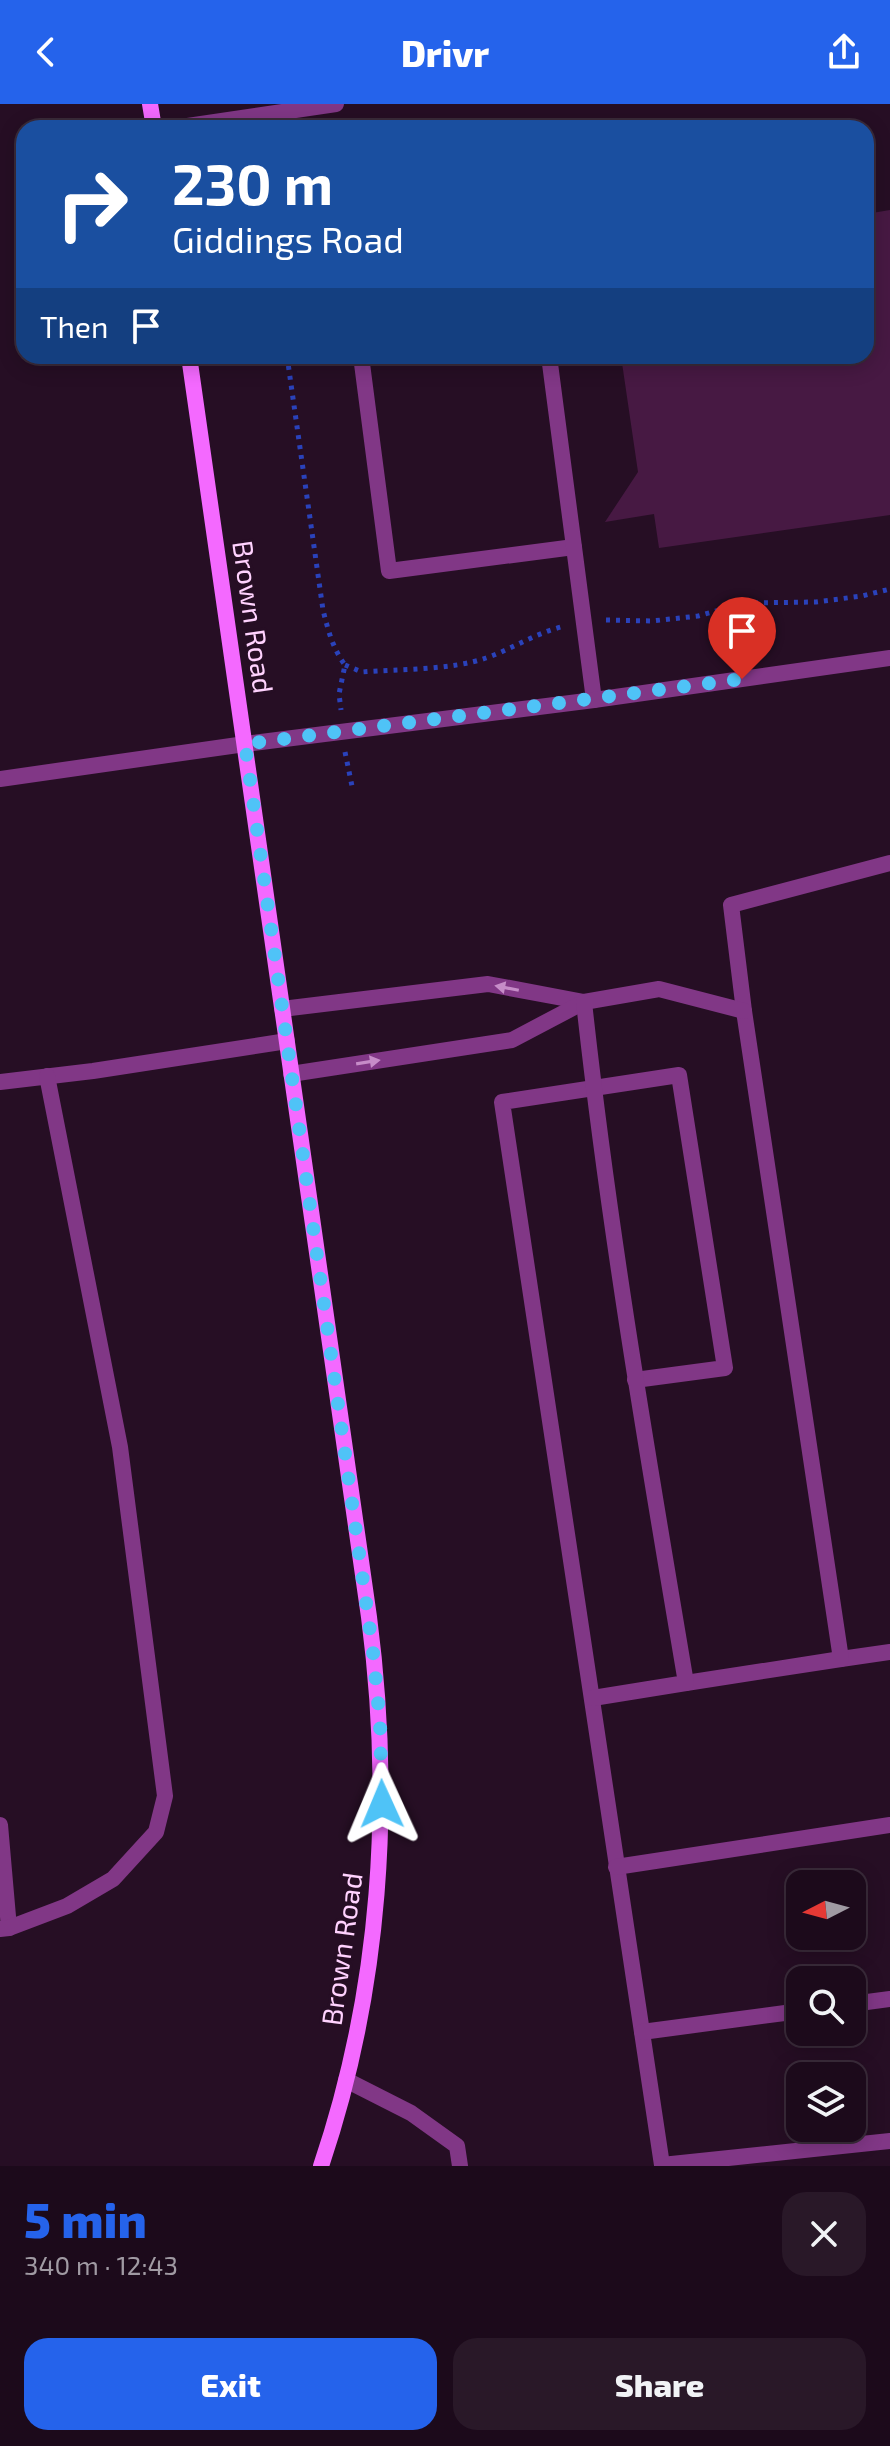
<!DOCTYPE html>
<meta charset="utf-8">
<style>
:root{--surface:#1c0a1b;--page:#291828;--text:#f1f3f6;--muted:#a09aa3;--line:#3a2b3a;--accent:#2563eb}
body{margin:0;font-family:"Exo 2",sans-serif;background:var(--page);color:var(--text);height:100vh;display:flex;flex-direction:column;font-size:30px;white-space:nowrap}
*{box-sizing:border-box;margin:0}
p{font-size:26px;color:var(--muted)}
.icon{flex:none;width:44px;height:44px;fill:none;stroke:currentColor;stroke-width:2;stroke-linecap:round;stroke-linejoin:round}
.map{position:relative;height:2062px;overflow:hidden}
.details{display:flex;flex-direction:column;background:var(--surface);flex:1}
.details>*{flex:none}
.hud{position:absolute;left:16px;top:16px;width:858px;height:244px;border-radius:24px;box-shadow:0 4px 20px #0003,0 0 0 2px var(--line);background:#1a4fa0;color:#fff;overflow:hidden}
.needle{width:52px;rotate:264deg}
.tools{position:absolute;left:786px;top:1766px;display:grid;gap:16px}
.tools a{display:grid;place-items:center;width:80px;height:80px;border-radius:16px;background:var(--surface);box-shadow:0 4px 20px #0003,0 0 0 2px var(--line);font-size:40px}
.pin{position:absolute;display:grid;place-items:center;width:68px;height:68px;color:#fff;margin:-82px -34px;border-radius:50% 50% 50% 0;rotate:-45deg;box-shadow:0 0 8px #0007}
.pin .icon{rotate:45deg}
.me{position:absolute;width:88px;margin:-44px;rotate:359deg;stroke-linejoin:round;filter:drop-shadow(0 0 6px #0008)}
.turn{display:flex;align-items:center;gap:28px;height:168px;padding:0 24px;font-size:36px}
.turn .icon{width:104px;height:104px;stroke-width:2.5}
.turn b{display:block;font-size:56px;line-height:68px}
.then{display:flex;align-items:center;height:76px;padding:0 24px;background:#0003;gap:16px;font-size:30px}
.round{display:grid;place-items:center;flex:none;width:84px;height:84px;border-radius:24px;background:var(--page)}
.summary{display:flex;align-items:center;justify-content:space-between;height:136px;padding:0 24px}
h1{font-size:48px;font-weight:800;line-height:60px;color:var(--accent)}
.action{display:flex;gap:16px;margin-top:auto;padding:16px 24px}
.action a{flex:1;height:92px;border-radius:24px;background:var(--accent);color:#fff;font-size:32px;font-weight:800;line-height:92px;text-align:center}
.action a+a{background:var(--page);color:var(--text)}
header{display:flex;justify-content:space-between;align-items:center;height:104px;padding:0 24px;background:var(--accent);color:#fff;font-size:36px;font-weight:800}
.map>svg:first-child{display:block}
</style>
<header><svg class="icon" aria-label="back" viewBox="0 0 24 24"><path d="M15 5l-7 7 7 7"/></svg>Drivr<svg class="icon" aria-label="share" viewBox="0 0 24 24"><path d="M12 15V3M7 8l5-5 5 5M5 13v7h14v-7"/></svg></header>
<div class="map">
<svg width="890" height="2062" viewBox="0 0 890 2062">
<rect width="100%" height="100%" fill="#260e24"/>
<polygon fill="#471943" points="890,106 890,411 659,444 654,410 605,418 638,368 621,252 866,252 866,110"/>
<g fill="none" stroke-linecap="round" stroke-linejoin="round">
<g stroke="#2a42bb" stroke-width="5" stroke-dasharray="4 6" stroke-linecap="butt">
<path d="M287,252L323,506C328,526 333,545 345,561L339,590L341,606"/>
<polyline points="606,516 652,517 698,512 745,499 816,498 862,492 890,485"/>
<path d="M345,561L362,568C399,565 452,566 486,554C512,545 534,530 561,523"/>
<polyline points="345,648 352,682"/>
</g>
<g stroke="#813786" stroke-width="16">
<polyline points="174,24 336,0"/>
<polyline points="361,252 389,467 574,443"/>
<polyline points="549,252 594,596"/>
<polyline points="0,675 245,640"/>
<polyline points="282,905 488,880 584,898"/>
<polyline points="291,970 512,936 584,898"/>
<polyline points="0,978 93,967 287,937"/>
<polyline points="635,1276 725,1264 679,971 502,998 662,2061 890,2037"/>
<polyline points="841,1555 890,1548"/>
<polyline points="686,1579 841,1555 744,907 731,801 890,759"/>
<path d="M593,1594L686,1579C648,1353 609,1127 584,898L659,885L744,907"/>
<polyline points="0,1721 9,1824"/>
<polyline points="616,1763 890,1721"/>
<polyline points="0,1825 9,1824 67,1802 113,1775 156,1728 165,1692 120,1343 47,972"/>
<polyline points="852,1900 890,1895"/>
<polyline points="642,1928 800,1907"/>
<polyline points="346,1976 411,2009 457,2042 460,2062"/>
</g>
<polyline stroke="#813786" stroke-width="16" points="245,640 594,596 890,554"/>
<g stroke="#f469ff" stroke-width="16">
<polyline points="150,0 154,24"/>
<path d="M189,252L369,1513C393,1697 381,1885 321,2062"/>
</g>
</g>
<defs><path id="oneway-solid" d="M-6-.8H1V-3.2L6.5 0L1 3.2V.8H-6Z" transform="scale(2)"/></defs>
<g fill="#c68cc8">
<use href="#oneway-solid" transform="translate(507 884) rotate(-169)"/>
<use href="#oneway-solid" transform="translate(368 958) rotate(-9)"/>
</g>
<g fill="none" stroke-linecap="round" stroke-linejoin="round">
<polyline stroke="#4fc3f7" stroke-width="14" stroke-dasharray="0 25.2" points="382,1700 380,1618 373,1548 245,640 742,575"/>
</g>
<g text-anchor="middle" stroke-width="6" stroke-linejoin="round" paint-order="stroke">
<g font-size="28" fill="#ffd2fe" stroke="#260e24">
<text transform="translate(253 513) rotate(82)" y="10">Brown Road</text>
<text transform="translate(342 1845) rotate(-82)" y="10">Brown Road</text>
</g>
</g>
</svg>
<div class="tools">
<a><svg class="needle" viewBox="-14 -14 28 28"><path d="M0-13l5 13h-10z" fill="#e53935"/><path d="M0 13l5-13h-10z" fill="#a09aa3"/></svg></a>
<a><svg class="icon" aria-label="search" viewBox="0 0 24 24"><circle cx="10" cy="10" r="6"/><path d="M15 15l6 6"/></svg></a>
<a><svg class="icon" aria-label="layers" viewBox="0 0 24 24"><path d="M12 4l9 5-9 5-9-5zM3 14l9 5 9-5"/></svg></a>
</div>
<div class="pin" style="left:742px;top:575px;background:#d93025"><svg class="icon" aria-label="arrive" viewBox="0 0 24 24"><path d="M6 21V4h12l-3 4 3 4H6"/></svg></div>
<svg class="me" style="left:382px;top:1700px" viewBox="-20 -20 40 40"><path d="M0-17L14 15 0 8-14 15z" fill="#4fc3f7" stroke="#fff" stroke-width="4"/></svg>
<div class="hud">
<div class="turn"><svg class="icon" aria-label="right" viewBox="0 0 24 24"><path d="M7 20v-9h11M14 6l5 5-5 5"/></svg><div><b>230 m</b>Giddings Road</div></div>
<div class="then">Then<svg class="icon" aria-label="arrive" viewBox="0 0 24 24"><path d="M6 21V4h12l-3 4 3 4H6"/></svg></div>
</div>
</div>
<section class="details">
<div class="summary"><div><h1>5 min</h1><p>340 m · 12:43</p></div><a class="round"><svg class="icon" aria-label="close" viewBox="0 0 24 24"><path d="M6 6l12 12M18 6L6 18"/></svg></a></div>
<div class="action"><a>Exit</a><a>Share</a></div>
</section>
